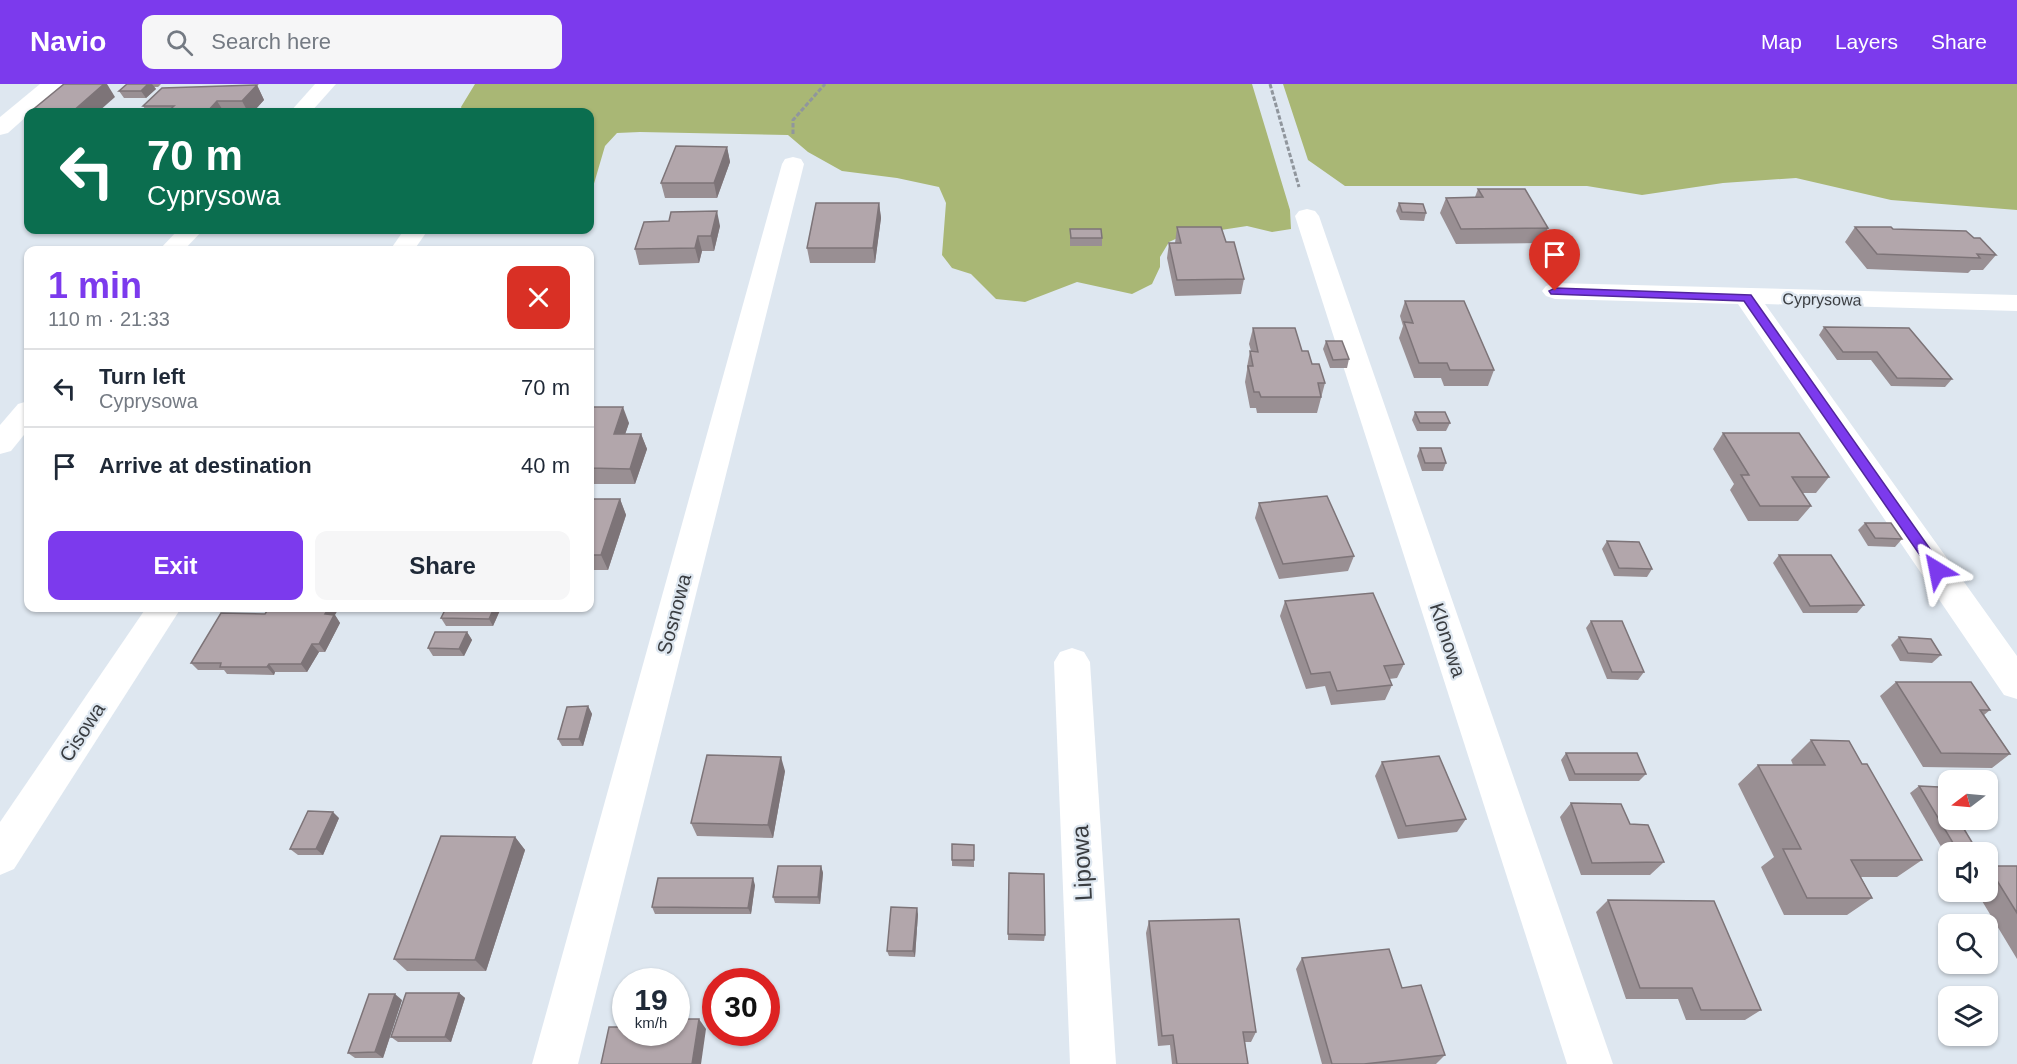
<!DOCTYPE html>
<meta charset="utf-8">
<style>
:root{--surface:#fff;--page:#f6f6f7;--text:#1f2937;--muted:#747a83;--line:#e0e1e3;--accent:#7c3aed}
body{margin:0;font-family:Arial,sans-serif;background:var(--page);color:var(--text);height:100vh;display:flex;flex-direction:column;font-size:22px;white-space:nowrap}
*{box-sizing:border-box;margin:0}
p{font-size:20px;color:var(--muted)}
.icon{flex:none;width:33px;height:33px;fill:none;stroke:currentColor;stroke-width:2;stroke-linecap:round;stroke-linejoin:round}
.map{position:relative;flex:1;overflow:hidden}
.side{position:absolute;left:24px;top:162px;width:570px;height:366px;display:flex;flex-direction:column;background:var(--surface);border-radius:12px;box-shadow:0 2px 4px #0004}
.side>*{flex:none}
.guide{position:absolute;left:24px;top:24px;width:570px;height:126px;border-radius:12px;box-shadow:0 2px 4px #0004;background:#0b6e4f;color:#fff;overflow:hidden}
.needle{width:39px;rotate:254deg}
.tools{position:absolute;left:1938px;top:686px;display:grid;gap:12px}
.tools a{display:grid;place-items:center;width:60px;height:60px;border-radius:12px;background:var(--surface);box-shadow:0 2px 4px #0004;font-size:30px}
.speed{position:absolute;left:612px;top:884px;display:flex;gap:12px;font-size:30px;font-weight:700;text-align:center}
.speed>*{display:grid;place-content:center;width:78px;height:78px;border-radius:50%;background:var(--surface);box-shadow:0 2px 4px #0004;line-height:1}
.speed small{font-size:15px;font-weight:400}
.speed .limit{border:9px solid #d22;background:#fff;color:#111}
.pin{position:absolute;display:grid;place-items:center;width:51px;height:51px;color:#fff;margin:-62px -26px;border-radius:50% 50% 50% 0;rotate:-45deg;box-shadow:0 0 6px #0007}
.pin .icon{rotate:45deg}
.me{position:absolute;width:66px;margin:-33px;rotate:325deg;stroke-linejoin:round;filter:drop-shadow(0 0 4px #0008)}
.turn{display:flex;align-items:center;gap:21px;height:126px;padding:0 24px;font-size:27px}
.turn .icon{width:78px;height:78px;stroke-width:2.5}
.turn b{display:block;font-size:42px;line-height:51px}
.round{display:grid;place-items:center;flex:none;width:63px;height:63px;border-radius:12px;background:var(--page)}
.overview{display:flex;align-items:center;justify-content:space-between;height:102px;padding:0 24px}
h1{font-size:36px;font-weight:800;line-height:45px;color:var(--accent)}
.action{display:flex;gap:12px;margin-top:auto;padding:12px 24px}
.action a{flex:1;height:69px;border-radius:12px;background:var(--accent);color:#fff;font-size:24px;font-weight:800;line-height:69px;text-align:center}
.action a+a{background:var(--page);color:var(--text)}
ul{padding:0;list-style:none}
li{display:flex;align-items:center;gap:18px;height:78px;padding:0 24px;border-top:2px solid var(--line)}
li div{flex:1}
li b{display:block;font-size:22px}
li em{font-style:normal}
header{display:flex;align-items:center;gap:36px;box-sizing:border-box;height:84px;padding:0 30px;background:var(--accent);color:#fff}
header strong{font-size:28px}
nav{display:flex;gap:33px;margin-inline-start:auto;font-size:21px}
.search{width:420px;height:54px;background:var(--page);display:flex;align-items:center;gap:15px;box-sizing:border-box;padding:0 21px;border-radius:12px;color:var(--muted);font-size:22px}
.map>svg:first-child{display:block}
</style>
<header>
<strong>Navio</strong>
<div class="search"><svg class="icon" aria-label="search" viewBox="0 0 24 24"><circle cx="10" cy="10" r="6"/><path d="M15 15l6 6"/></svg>Search here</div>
<nav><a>Map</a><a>Layers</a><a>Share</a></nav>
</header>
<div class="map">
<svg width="2017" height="980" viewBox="0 0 2017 980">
<rect width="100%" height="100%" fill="#dee7f0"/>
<g fill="#a9b775">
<polygon points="475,0 1252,0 1290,126 1291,145 1272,148 1247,142 1182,152 1169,158 1160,173 1160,183 1152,200 1132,210 1077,198 1025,218 996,215 971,190 952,184 942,171 946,119 939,103 897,94 842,87 808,68 788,51 640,48 617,49 605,62 593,103 590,106 590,28 463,28 461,23"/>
<polygon points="1283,0 2017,0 2017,126 1891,116 1796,94 1723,99 1642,111 1587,102 1345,102 1308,76"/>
</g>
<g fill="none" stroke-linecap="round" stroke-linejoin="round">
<g stroke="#90969d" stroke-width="3" stroke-dasharray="4.5 2" stroke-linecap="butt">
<polyline points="1270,0 1299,103"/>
<polyline points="793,50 793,36 825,0"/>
</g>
<g fill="#fff" fill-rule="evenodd">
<polygon points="40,0 63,0 8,49 0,51 0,33"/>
<polygon points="315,0 336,0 311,28 290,28"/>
<polygon points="793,73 801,75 804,80 578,980 532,980 782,80 785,75"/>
<polygon points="1307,125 1315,127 1319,132 1613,980 1567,980 1295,132 1299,127"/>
<polygon points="178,146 203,146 184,166 159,166"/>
<polygon points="404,146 428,146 414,166 390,166"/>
<polygon points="1555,199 2017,211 2017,227 1765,220 2017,572 2017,615 2004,611 1738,220 1555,215 1546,212 1542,207 1546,202"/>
<polygon points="28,317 28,346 11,367 0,370 0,341 18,320"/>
<polygon points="146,524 181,524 14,785 0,791 0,738"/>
<polygon points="1072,564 1084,568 1090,578 1116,980 1070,980 1054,578 1060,568"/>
</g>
</g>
<g fill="#998f93">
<polygon points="127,0 161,0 158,3 154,3 156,5 146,14 124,14 119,7"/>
<polygon points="257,1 264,16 253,28 147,28 143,22"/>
<polygon points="727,63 730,78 717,114 665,114 661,99"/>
<polygon points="1478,105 1548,144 1542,159 1456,160 1440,129 1446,114 1475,113"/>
<polygon points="879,119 881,134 875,179 810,179 807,164"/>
<polygon points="1399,119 1426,129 1424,137 1400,136 1396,127"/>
<polygon points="669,137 720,142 714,167 702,167 699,179 639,181 635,165"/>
<polygon points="1177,143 1226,158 1244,195 1241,210 1175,212 1167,174 1169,159 1175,159"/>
<polygon points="1855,143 1893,145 1974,154 1996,171 1983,186 1971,186 1968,189 1867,185 1845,158"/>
<polygon points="1070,145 1102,154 1102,162 1070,162"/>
<polygon points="1405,217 1494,286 1488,302 1444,302 1441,294 1414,294 1399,254 1403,242 1400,232"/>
<polygon points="1824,243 1952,295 1945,303 1891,302 1871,276 1837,276 1819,251"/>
<polygon points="1253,244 1302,267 1312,280 1325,299 1317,329 1257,329 1256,324 1250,324 1245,298 1247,286 1247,283 1250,267 1251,267 1249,260"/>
<polygon points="1326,257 1349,275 1347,284 1330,284 1323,265"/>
<polygon points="590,323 629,339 625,350 641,350 647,365 635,400 590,400"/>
<polygon points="1415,328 1450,339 1446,347 1417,347 1412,336"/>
<polygon points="1723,349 1829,393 1816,409 1802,409 1811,422 1798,437 1748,437 1730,406 1734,400 1713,365"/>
<polygon points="1420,364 1446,379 1443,387 1422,387 1417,372"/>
<polygon points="590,415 620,415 626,431 608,486 590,486"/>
<polygon points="1259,419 1354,472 1348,487 1279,495 1255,434"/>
<polygon points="1865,439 1902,455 1895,463 1868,462 1858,446"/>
<polygon points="1607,457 1652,485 1647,493 1614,492 1602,465"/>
<polygon points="1779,471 1864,521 1857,529 1803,529 1773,479"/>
<polygon points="1285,517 1404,580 1397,594 1389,595 1392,601 1385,616 1331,621 1325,602 1306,605 1280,532"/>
<polygon points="501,524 493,542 446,542 441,534"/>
<polygon points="335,531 340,539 325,568 319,568 307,588 275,588 274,591 227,590 224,586 198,586 191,579"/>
<polygon points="1591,537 1644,588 1638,596 1607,595 1586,544"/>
<polygon points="467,548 472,556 464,572 433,572 428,564"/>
<polygon points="1899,553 1941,571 1932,579 1900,577 1891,561"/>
<polygon points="1896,598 1990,626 1984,631 2010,670 1992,684 1923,683 1880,612"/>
<polygon points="588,622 592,630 583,662 562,662 558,655"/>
<polygon points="1811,656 1862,680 1922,776 1897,793 1861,793 1872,814 1847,831 1784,831 1761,783 1774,773 1738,700 1758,681 1793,681 1791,676"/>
<polygon points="1566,669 1646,690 1639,697 1569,697 1561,676"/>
<polygon points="1382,678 1466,735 1457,748 1398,755 1375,692"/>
<polygon points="785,687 773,754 697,752 691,739"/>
<polygon points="1919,702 1973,760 1964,766 1943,766 1910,709"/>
<polygon points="1571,719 1630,740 1664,778 1650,791 1581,791 1560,733"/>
<polygon points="339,734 323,771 298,771 290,765"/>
<polygon points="515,753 525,766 486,887 407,887 394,875"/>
<polygon points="974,761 974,783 952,782 952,776"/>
<polygon points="821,782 823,789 820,820 775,819 773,813"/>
<polygon points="1988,782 2017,782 2017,875 1976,807 1988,807"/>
<polygon points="1009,789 1045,851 1044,857 1008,856"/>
<polygon points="755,801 751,830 655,830 652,823"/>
<polygon points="1608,816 1761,926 1745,936 1686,936 1678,915 1626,915 1596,828"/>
<polygon points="918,830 915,873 889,872 887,867"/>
<polygon points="1149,837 1256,948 1251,958 1245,958 1248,980 1172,980 1170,961 1158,962 1146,849"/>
<polygon points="1302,874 1402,904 1445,971 1436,980 1322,980 1296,885"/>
<polygon points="459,909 465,914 451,958 398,958 391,953"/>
<polygon points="402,916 383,974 355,974 348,969"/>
</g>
<g fill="#7d7478">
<polygon points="104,0 107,0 115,13 98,28 72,28"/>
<polygon points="148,0 152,0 156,5 146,14 141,7"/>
<polygon points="257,1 264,16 253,28 248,28 242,17"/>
<polygon points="217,17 224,28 207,28"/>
<polygon points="727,63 730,78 717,114 714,99"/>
<polygon points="879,119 881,134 875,179 873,164"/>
<polygon points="717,127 720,142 714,167 711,152"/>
<polygon points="698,152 702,167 699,179 695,164"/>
<polygon points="623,323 629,339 620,365 614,350"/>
<polygon points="641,350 647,365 635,400 630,385"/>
<polygon points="620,415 626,431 608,486 601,471"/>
<polygon points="329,524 339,524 335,531 340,539 325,568 319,560 325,530"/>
<polygon points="494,524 501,524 493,542 489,535"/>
<polygon points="467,548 472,556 464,572 459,565"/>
<polygon points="312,560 319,568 307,588 301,580"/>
<polygon points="269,580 275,588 274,591 267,583"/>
<polygon points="588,622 592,630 583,662 579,655"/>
<polygon points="781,673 785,687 773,754 768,741"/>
<polygon points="333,728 339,734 323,771 316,765"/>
<polygon points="515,753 525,766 486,887 475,876"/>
<polygon points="821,782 823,789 820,820 818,813"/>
<polygon points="753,794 755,801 751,830 748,824"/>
<polygon points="917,824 918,830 915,873 913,867"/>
<polygon points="459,909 465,914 451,958 445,953"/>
<polygon points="395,910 402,916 383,974 375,968"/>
<polygon points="699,935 706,945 701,980 692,980"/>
</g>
<g fill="#b2a6ab" stroke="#7d7478" stroke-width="1.5">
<polygon points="64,0 104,0 72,28 30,28"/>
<polygon points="127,0 148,0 141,7 119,7"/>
<polygon points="257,1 242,17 217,17 207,28 167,28 174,22 143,22 162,4"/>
<polygon points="676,62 727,63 714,99 661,99"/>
<polygon points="1478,105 1525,105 1548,144 1461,145 1446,114 1483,113"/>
<polygon points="816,119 879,119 873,164 807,164"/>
<polygon points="1399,119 1423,120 1426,129 1402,128"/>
<polygon points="717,127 711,152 698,152 695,164 635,165 644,138 669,137 671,128"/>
<polygon points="1177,143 1221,143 1226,158 1234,158 1244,195 1177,196 1169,159 1181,159"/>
<polygon points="1855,143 1891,143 1893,145 1966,147 1974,154 1980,154 1996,171 1977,170 1980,174 1877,170"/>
<polygon points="1070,145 1101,145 1102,154 1071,154"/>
<polygon points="1405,217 1464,217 1494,286 1450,286 1447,279 1419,279 1404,238 1413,239"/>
<polygon points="1824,243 1909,244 1952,295 1897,294 1877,268 1843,268"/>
<polygon points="1253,244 1295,244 1302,267 1308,267 1312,280 1319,280 1325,299 1318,299 1321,313 1261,313 1259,308 1254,308 1248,282 1253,282 1250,267 1258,268"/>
<polygon points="1326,257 1342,257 1349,275 1333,276"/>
<polygon points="590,323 623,323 614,350 641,350 630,385 590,384"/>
<polygon points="1415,328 1445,328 1450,339 1420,339"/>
<polygon points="1723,349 1799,349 1829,393 1792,393 1811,422 1760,422 1741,391 1749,391"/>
<polygon points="1420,364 1441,364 1446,379 1425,379"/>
<polygon points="1327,412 1354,472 1283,480 1259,419"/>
<polygon points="590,415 620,415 601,471 590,471"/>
<polygon points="1865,439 1891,439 1902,455 1875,454"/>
<polygon points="1607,457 1639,458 1652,485 1619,484"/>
<polygon points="1779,471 1831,471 1864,521 1810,522"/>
<polygon points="1373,509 1404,580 1384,582 1392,601 1337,607 1330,588 1311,590 1285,517"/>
<polygon points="269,524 329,524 325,530 334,531 319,560 312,560 301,580 269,580 267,583 220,583 221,579 191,579 221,529 265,530"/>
<polygon points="446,524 494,524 489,535 441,534"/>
<polygon points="1591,537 1622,537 1644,588 1612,588"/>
<polygon points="435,548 467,548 459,565 428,564"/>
<polygon points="1899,553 1931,555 1941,571 1908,569"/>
<polygon points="1896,598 1971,598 1990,626 1980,626 2010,670 1941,669"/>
<polygon points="588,622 579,655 558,655 567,623"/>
<polygon points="1811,656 1849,657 1862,680 1867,680 1922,776 1851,776 1872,814 1807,814 1783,765 1801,765 1758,681 1825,681"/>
<polygon points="1566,669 1637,669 1646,690 1575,690"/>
<polygon points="707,671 781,673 768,741 691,739"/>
<polygon points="1439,672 1466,735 1406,742 1382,678"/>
<polygon points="1919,702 1939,703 1948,719 1948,735 1958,735 1973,760 1953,759"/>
<polygon points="1571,719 1621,720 1630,740 1648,741 1664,778 1592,779"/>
<polygon points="308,727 333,728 316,765 290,765"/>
<polygon points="441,752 515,753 475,876 394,875"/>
<polygon points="952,760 974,761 974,776 952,776"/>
<polygon points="778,782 821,782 818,813 773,813"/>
<polygon points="1988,782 2017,782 2017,829"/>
<polygon points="1009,789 1044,790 1045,851 1008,850"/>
<polygon points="658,794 753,794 748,824 652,823"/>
<polygon points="1608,816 1714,817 1761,926 1701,926 1692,904 1640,904"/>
<polygon points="891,823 917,824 913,867 887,867"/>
<polygon points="1239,835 1256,948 1243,948 1248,980 1177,980 1173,951 1162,952 1149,837"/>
<polygon points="1389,865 1402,904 1421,901 1445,971 1364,980 1332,980 1302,874"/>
<polygon points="406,909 459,909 445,953 391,953"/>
<polygon points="369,910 395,910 375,968 348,969"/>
<polygon points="676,935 699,935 692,980 601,980 609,943 626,943 626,948 676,948"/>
</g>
<polygon fill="#7c3aed" stroke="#51269a" stroke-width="1.5" points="1555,204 1751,211 1942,482 1944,486 1942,490 1933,490 1744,217 1551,210 1549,207"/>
<g text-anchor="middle" stroke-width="4.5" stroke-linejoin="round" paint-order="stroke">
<g font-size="16" fill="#3a3d41" stroke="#dee7f0">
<text transform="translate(1822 215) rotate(1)" y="6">Cyprysowa</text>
</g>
<g font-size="20" fill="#3a3d41" stroke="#dee7f0">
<text transform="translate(674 530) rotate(-75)" y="7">Sosnowa</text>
<text transform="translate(1448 556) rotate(72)" y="7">Klonowa</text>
<text transform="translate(82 648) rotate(-57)" y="7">Cisowa</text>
</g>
<g font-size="24" fill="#3a3d41" stroke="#dee7f0">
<text transform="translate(1082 779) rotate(-93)" y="8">Lipowa</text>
</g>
</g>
</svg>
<div class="tools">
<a><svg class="needle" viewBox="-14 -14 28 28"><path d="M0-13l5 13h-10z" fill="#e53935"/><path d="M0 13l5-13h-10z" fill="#747a83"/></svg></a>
<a><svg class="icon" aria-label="sound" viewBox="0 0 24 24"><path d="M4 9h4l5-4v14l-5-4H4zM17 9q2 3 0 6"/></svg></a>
<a><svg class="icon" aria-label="search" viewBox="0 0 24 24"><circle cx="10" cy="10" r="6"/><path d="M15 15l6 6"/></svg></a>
<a><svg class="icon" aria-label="layers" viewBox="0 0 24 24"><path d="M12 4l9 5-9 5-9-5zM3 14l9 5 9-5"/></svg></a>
</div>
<div class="speed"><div>19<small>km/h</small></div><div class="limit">30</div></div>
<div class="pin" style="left:1555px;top:207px;background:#d93025"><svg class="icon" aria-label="arrive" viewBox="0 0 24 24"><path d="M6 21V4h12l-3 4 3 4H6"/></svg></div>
<svg class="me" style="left:1937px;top:486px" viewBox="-20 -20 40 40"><path d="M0-17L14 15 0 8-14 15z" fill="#7c3aed" stroke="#fff" stroke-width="4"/></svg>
<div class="guide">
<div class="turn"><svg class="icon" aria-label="left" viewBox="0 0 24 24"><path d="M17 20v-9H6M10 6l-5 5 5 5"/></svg><div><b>70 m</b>Cyprysowa</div></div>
</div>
<section class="side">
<div class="overview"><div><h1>1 min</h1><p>110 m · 21:33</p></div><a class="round" style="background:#d93025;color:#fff"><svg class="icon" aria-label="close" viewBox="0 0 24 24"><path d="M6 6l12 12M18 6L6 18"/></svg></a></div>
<ul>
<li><svg class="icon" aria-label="left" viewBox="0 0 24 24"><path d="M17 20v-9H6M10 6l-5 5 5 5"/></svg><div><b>Turn left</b><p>Cyprysowa</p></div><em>70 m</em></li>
<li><svg class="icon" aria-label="arrive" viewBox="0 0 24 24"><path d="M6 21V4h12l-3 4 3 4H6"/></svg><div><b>Arrive at destination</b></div><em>40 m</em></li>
</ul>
<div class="action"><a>Exit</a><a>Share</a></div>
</section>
</div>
